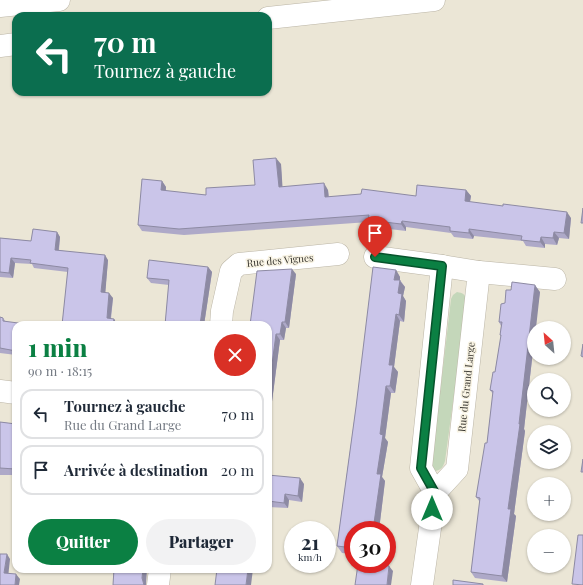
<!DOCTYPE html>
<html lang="fr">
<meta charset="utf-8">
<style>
:root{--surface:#fff;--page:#f2f2f3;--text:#1f2937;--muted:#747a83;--line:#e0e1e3;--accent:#0b8043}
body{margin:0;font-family:"Playfair Display",serif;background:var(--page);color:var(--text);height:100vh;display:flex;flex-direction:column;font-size:15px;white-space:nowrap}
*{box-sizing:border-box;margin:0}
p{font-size:13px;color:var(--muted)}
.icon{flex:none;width:22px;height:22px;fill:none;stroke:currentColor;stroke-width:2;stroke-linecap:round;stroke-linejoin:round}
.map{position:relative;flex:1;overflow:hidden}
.details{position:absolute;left:12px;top:321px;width:260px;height:252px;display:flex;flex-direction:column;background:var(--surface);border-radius:12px;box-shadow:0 1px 3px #0004}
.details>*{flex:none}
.guide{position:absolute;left:12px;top:12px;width:260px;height:84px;border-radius:12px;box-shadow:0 1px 3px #0004;background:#0b6e4f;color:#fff;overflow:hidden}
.needle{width:26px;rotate:333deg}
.buttons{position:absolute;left:527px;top:321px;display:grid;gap:8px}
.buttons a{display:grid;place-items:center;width:44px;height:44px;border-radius:50%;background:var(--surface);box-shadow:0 1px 3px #0004;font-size:20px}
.speed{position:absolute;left:284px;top:521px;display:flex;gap:8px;font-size:20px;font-weight:700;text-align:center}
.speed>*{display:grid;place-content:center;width:52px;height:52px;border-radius:50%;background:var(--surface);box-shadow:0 1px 3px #0004;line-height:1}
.speed small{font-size:10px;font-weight:400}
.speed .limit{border:6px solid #d22;background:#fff;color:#111}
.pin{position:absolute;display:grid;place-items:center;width:34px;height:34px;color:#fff;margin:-41px -17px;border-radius:50% 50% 50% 0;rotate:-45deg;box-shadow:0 0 4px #0007}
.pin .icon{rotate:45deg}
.me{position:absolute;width:44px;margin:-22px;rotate:0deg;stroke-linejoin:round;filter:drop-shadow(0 0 3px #0008)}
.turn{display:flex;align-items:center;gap:14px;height:84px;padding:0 16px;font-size:18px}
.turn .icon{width:52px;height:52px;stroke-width:2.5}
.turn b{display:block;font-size:28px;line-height:34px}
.round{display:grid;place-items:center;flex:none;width:42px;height:42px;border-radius:21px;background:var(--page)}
.head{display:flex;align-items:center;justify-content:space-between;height:68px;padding:0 16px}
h1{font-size:24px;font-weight:800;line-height:30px;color:var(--accent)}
.primary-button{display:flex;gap:8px;margin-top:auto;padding:8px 16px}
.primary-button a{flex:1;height:46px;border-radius:24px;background:var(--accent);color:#fff;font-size:16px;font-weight:800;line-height:46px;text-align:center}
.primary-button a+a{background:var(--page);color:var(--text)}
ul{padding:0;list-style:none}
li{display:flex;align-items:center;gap:12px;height:50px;margin:0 8px 6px;padding:0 8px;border:2px solid var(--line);border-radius:12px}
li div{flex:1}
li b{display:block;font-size:15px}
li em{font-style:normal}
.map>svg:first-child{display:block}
</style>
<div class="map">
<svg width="583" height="585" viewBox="0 0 583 585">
<rect width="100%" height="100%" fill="#ebe6d6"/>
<path fill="#c4d7ba" d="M457,292C463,293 464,294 467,299L445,461C443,467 442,469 436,471C432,468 432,466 432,462L451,299L453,295Z"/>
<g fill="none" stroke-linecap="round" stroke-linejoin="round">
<defs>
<g id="minor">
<polyline points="375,257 442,266"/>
<polyline points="479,272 555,279"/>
<polyline points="221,325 222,311 231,271 239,264 338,254"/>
<polyline points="0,391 16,393"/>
<polyline points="158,585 160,569"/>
<polyline points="422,585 435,493 457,469 479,272 442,266 421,468 435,493"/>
</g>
<g id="highway">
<polyline points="0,6 59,0"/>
<polyline points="268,18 434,0"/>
<polyline points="0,46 16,44"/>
</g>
</defs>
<use href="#minor" stroke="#bbb5a6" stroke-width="23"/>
<use href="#highway" stroke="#bbb5a6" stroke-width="23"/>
<use href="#minor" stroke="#fff" stroke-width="22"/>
<use href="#highway" stroke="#fff" stroke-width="22"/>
</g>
<g fill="#aea9c8">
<polygon points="281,164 282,187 328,190 329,197 416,196 466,190 471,196 470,202 571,218 569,239 559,238 557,245 545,244 545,248 526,246 523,241 474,236 473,239 454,237 451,233 406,227 406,231 373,227 369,222 184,235 142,231 138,225 162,181 166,187 166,191 206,195 255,185"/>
<polygon points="57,232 60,237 59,250 108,260 105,293 113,298 111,319 114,319 117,324 62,325 68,272 34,268 32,264 15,263 13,278 0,277 0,238 31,241"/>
<polygon points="208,267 212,272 204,325 165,325 169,285 151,283 147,278"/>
<polygon points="396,270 400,277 400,280 405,287 403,296 406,301 404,322 400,321 394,367 398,372 395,393 391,393 385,438 388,442 382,477 385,481 379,530 353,530 353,554 342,553 337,546 356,407"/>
<polygon points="296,274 289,328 286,328 284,340 280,340 268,432 268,325"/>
<polygon points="511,290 540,292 534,328 534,342 524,429 525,431 514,514 516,516 507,582 475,578 471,572 480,502 476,497 487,443 493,394 490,390 495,372 501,336 500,335 501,326 499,322 505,303"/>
<polygon points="0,317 3,318 6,322 16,325 16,355 0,353"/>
<polygon points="0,422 16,424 16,478 14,475 0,475"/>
<polygon points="268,475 304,484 302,502 289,500 288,508 268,507"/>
</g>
<g fill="#8d8aa3">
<polygon points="276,158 281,164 283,194 279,187"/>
<polygon points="162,181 166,187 165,196 161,190"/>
<polygon points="324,183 328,190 329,203 325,197"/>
<polygon points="466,190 471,196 469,207 465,201"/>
<polygon points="567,212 571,218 569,239 564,233"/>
<polygon points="402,221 406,227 406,231 401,224"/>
<polygon points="469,229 474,236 473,239 469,233"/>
<polygon points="57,232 60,237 58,255 55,250"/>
<polygon points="554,232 559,238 557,245 553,238"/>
<polygon points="541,237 545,244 545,248 540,242"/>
<polygon points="105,255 108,260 105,297 101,292"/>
<polygon points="11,258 15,263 13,278 9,273"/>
<polygon points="208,267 212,272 204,325 200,325"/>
<polygon points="292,269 296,274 289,328 285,322"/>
<polygon points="396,270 400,277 400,281 405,287 403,296 406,301 404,322 399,315 398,293 394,280"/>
<polygon points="535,285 540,292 536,328 534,328 534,342 524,429 525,431 514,514 516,516 507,582 502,576 508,509"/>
<polygon points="109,293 113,298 110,323 107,318"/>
<polygon points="396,314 400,321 394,367 398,372 395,393 390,386 389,365"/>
<polygon points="114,319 117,324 117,325 113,325"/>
<polygon points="282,322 286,328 284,340 280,334"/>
<polygon points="276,334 280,340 268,432 268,395"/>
<polygon points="386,386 391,393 385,438 388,442 382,477 385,481 379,530 373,530 380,434"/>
<polygon points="300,478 304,484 302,502 298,496"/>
<polygon points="285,494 289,500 288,508 284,503"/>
<polygon points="7,554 10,559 8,578 4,573"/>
<polygon points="389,566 393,571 391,585 387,585"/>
<polygon points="143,569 147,569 146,585 144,585 142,578"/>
<polygon points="248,569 253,569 251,585 246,585"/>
<polygon points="16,574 20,579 19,585 15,585"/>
</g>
<g fill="#cac5e9" stroke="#8d8aa3">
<polygon points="276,158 279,187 324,183 325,197 361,194 362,189 416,196 417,185 466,190 465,201 503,206 503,204 567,212 564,233 554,232 553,238 541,237 540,242 521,240 522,236 469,229 469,233 450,231 450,227 402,221 401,224 368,220 369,215 179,229 138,225 142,179 162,181 161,190 206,195 206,188 255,185 253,160"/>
<polygon points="583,208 583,223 581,223"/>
<polygon points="33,229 57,232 55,250 105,255 101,292 109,293 107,318 114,319 113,325 62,325 68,268 30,263 31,260 11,258 9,273 0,272 0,238 31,241"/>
<polygon points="149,260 208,267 200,325 165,325 169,280 147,278"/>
<polygon points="373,267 396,270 394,280 400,280 398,293 402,294 399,315 396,314 389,365 393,365 390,386 386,386 380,434 383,435 377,474 381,474 373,530 353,530 353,548 337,546 356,407"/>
<polygon points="292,269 285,322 282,322 280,334 276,334 268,395 268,325 250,325 257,271"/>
<polygon points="512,282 535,285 519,424 520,424 508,509 511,509 502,576 471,572 480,498 476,497 485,443 487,443 493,391 490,390 493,372 495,372 501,335 500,335 502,322 499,322 501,304 505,303 506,290 511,290"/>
<polygon points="0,317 3,318 3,321 33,325 16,325 16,351 0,348"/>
<polygon points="583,344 583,357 581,356"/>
<polygon points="0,422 16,424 16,475 14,475 15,469 0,468"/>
<polygon points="583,459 583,472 581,472"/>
<polygon points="268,475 300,478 298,496 285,494 284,503 268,501"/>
<polygon points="578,535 583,535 583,585 572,584"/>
<polygon points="0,554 7,554 4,573 16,574 15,585 0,585"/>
<polygon points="358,564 378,564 389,566 387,585 355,585"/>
<polygon points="114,569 143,569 142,578 144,585 113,585"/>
<polygon points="217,569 248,569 246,585 215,585"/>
<polygon points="453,580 483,584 483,585 453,585"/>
</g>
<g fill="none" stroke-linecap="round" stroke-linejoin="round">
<defs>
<polyline id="route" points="375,257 442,266 421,468 435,493 432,509"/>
</defs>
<use href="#route" stroke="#07532c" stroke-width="10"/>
<use href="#route" stroke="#0b8043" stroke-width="7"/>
</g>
<g text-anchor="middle" stroke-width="3" stroke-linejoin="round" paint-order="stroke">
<g font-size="10" fill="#37352f" stroke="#f8f3e3">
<text transform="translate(280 260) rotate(-5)" y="4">Rue des Vignes</text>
<text transform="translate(466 387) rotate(-84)" y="4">Rue du Grand Large</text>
</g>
</g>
</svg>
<div class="buttons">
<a><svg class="needle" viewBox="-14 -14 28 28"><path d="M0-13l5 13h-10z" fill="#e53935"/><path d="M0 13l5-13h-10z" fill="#747a83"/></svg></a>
<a><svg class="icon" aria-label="search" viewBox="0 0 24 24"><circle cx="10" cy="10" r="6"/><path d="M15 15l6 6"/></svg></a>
<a><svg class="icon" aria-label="layers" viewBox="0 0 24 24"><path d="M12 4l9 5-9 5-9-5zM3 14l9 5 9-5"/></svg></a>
<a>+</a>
<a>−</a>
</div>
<div class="speed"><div>21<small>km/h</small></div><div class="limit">30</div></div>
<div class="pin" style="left:375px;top:257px;background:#d93025"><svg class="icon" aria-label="arrive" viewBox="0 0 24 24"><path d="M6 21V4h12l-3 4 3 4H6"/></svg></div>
<svg class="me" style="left:432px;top:509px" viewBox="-20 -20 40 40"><circle r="19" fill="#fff"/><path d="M0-13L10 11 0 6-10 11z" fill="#0b8043"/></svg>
<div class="guide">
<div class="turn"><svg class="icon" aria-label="left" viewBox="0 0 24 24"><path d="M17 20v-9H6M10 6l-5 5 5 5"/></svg><div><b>70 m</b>Tournez à gauche</div></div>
</div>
<section class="details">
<div class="head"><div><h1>1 min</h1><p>90 m · 18:15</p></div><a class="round" style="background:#d93025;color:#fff"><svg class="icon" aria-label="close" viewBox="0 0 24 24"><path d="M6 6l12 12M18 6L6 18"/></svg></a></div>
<ul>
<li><svg class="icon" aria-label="left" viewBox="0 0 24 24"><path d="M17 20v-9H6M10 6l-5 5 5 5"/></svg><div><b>Tournez à gauche</b><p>Rue du Grand Large</p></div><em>70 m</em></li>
<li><svg class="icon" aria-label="arrive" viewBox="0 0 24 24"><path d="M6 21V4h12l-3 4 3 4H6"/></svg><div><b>Arrivée à destination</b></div><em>20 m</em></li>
</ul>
<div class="primary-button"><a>Quitter</a><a>Partager</a></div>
</section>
</div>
